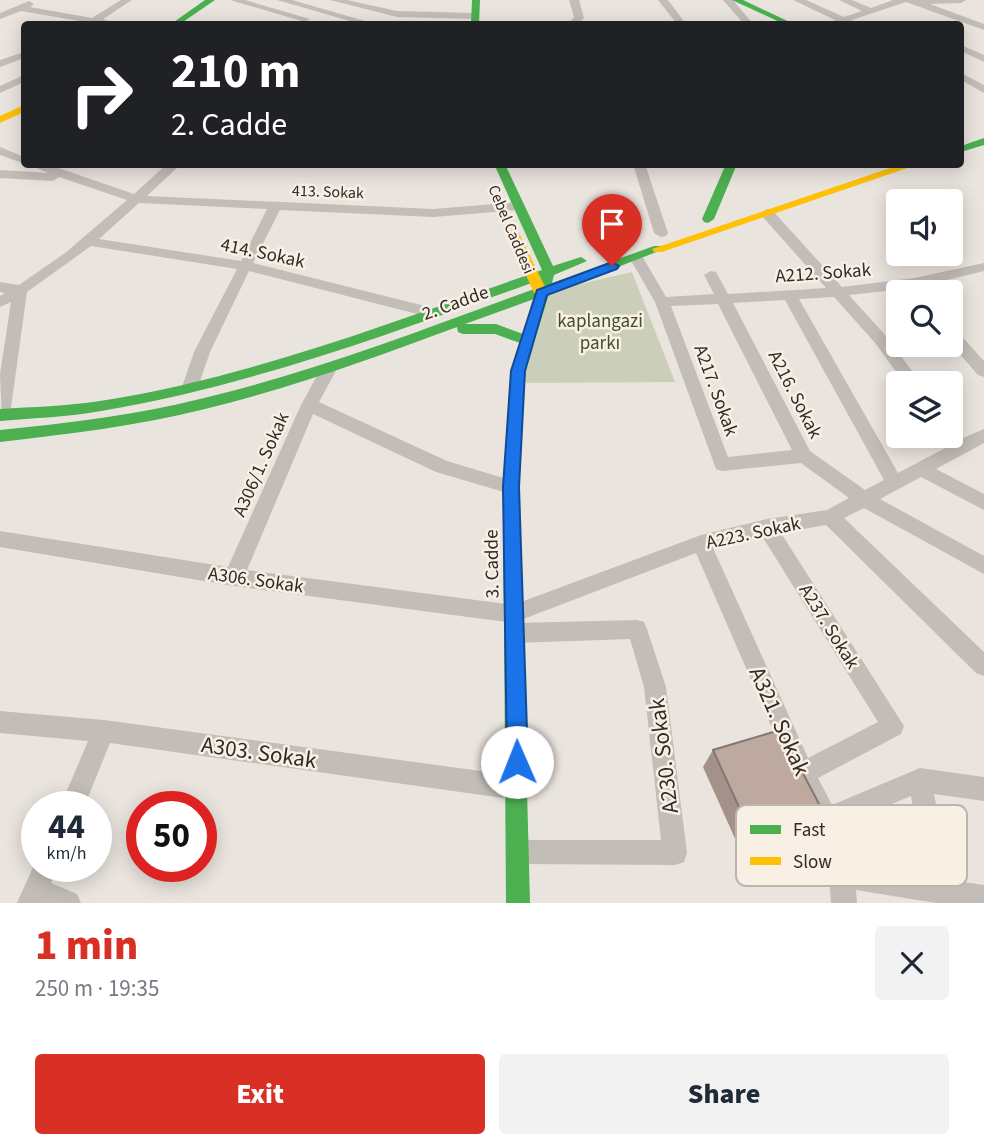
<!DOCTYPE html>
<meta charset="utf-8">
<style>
:root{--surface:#fff;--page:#f2f2f3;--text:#1f2937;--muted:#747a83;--accent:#d93025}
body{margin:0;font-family:"Source Sans 3",sans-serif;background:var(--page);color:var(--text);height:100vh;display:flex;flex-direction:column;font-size:26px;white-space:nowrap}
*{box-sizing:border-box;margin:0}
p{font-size:23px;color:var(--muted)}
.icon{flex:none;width:38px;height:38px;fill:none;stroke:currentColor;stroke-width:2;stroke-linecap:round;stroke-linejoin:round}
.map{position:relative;height:903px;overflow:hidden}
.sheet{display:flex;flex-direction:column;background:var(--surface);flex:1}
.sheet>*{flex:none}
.hud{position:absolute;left:21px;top:21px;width:943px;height:147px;border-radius:7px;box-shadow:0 4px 18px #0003;background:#202124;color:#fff;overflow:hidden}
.fabs{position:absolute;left:886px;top:189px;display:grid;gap:14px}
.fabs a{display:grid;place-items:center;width:77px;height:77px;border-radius:7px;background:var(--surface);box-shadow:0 4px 18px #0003;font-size:35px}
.speed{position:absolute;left:21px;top:791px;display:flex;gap:14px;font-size:35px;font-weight:700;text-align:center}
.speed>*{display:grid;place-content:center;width:91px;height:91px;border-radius:50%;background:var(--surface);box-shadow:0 4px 18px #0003;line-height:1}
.speed small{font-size:18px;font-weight:400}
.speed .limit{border:10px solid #d22;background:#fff;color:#111}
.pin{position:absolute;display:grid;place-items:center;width:60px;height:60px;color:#fff;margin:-72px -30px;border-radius:50% 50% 50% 0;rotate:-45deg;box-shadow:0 0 7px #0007}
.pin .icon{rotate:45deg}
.me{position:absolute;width:77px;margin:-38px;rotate:359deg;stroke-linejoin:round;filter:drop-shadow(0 0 5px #0008)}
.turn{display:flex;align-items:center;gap:24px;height:147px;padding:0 35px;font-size:32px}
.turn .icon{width:91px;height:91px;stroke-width:2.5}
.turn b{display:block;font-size:49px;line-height:60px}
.round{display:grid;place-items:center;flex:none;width:74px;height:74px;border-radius:7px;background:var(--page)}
.summary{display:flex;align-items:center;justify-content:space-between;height:119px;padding:0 35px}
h1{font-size:42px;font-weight:800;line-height:52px;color:var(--accent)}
.primary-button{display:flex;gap:14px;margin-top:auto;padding:14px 35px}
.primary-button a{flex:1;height:80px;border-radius:7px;background:var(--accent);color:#fff;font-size:28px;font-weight:800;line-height:80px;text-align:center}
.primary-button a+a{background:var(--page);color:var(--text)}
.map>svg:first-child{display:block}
</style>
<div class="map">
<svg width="984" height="903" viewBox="0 0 984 903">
<rect width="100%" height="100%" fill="#eae4de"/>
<polygon fill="#cbcfb9" points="632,272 675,382 517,383 541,293"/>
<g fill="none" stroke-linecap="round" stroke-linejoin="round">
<g fill="#c3bdb8" fill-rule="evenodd">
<polygon points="121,0 132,0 103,19 116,24 85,24 85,22 21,11 0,19 0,13 29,1 34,4 30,7 92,18"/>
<polygon points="230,0 245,0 310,19 305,22"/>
<polygon points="277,0 292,0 365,21 360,24"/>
<polygon points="330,0 347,0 397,11 475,13 480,16 475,19 397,17"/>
<polygon points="569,0 579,0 584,18 578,24 568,24 574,17"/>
<polygon points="658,0 668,0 686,24 677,24"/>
<polygon points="723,0 733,0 753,24 744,24"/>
<polygon points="793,0 806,0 844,17 862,11 839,0 852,0 871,8 893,0 966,0 961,3 930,4 984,24 984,30 906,2 852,20 851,24 828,24 835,20"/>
<polygon points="961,45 984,55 984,62 961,51"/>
<polygon points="24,52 24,58 0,67 0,60"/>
<polygon points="961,73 984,85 984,93 961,80"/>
<polygon points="24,75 24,82 0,93 0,86"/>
<polygon points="0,147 24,157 25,164 0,155"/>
<path d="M28,164H47L134,194L167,164H181L147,196L433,209L518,202L524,206L518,210L433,217L280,210L253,263L429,307L436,312L429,317L249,271L210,352L198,387L190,393L182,387L194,352L237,269L91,246L27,292L10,415L2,421L0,374L11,302L0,307V296L5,293L0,292V282L19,285L65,253L127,200L59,177L53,181L0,178V170L48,173ZM139,203L267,209L241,261L99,239Z"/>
<polygon points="633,164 645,164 668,233 666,236 661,237 654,233"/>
<path d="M767,209L772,210L842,287L914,278L984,263V271L914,288L849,295L886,336L921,383H904L876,344L834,297L799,299L898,473L949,446L942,436H950V428L956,429L963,438L984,429V443L936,469L984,494V510L921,477L880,499L984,556V574L864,508L844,518L984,652V676L976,673L826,525L781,533L904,726L901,734L818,778L832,805L920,768L984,777V801L934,794L950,880L984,885V903H936L856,890L857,903H831L829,875L816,822L795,781L696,553L513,623L234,586L0,547V531L228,567L301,405L323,365L329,363L337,369L319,402L447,461L517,482L520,487L517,492L511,494L436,472L313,414L247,570L513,605L701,535L767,519L827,510L849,498L801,463L722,471L716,469L655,302L629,257L636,253L641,254L666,297L714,294L704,275L711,271L716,272L728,294L826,288L762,216L760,213ZM785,300L884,480L865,490L810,451L733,303ZM718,304L792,450L728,457L671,306ZM762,536L878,722L808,758L713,548ZM911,796L924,875L852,864L841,825Z"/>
<polygon points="950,328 955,329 984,361 984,377 978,375 950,343"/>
<polygon points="637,620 644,622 647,629 666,687 687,853 684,862 675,865 519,864 510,861 507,852 510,843 519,840 661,840 644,687 630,639 515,643 508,640 505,633 508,626 515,623"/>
<polygon points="0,711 104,720 518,776 526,780 530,788 526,796 518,800 110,743 84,807 60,807 88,741 0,733"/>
<polygon points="37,858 37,866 59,866 51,883 77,894 81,903 17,903"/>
</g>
<g fill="#4caf50" fill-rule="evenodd">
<polygon points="205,0 215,0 180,24 171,24"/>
<polygon points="472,0 480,0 479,24 471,24"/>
<polygon points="732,0 743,0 794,24 784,24"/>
<polygon points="984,138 984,145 961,152 961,146"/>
<path d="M494,164H505L553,266L581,257L587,261L554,275L552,283L654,246H662L664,249L549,294L525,371L519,487L530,903H506L503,487L511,371L520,343L495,334H463L458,332L457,327C374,358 291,388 205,409C137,426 69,434 0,442V430C69,423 137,415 204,398C318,371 427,328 537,288L540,280C396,331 252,386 101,411C68,417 34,418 0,421V409C33,407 67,406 100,401C253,377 397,320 542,270ZM534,299L523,334L496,324H465Z"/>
<polygon points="726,164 737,164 714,219 708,223 704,222 702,219"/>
</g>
<g fill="#ffc107" fill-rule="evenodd">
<polygon points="24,105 24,112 0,123 0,116"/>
<polygon points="902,164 919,164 662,252 654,252 652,249"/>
<polygon points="513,229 519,233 548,293 546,296 541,297 534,293 507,233"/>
</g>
</g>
<polygon fill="#a3918a" points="713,750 836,836 818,850 750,872 703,767"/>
<polygon fill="#847670" points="836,836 818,850 750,872 763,860"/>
<polygon fill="#bda9a0" stroke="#847670" stroke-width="2" points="780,730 836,836 763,860 713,750"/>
<polygon fill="#1a73e8" stroke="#114b97" stroke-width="2" points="612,262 619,266 617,269 547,295 525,371 519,487 528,762 525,770 517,773 510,770 507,762 503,487 511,371 537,290"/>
<g text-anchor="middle" stroke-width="5" stroke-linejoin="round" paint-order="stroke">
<g font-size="16" fill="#332a27" stroke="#f8efe5">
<text transform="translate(328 191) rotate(2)" y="6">413. Sokak</text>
<text transform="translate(512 229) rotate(67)" y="6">Cebel Caddesi</text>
</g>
<g font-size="19" fill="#332a27" stroke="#f8efe5">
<text transform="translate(263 252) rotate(12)" y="7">414. Sokak</text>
<text transform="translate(823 272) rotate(-4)" y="7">A212. Sokak</text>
<text transform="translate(455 302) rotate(-20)" y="7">2. Cadde</text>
<text transform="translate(717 390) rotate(70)" y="7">A217. Sokak</text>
<text transform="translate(796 394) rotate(63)" y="7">A216. Sokak</text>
<text transform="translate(260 464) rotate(-66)" y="7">A306/1. Sokak</text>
<text transform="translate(753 532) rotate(-12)" y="7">A223. Sokak</text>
<text transform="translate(491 564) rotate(-91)" y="7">3. Cadde</text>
<text transform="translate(256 579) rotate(8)" y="7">A306. Sokak</text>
<text transform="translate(830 626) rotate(58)" y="7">A237. Sokak</text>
</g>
<g font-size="19" fill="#43502c" stroke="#f8efe5">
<text x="600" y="327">kaplangazi<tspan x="600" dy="22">parkı</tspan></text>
</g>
<g font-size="23" fill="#332a27" stroke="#f8efe5">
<text transform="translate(780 721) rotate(66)" y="8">A321. Sokak</text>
<text transform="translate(259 752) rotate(8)" y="8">A303. Sokak</text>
<text transform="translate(663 756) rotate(-97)" y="8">A230. Sokak</text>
</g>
</g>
<rect x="736" y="805" width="231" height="81" rx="10" fill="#f8efe5" stroke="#bdb4ac" stroke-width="2"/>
<rect x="750" y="825" width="31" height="9" fill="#4caf50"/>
<rect x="750" y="857" width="31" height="8" fill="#ffc107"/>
<g font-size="19" fill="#332a27">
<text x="793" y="836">Fast</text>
<text x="793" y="868">Slow</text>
</g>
</svg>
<div class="fabs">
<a><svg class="icon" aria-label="sound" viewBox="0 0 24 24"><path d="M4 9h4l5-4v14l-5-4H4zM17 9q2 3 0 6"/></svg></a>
<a><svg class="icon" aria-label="search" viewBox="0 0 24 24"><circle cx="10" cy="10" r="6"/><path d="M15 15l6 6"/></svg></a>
<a><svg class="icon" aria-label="layers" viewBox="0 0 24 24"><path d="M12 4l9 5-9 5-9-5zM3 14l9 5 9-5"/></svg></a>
</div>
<div class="speed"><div>44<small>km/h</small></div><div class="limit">50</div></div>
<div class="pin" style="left:612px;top:266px;background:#d93025"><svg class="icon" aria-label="arrive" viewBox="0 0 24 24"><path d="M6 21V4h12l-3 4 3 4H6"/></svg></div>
<svg class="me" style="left:517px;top:762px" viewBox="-20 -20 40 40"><circle r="19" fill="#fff"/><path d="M0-13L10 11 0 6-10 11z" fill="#1a73e8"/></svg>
<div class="hud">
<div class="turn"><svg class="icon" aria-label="right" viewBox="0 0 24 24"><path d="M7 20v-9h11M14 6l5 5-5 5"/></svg><div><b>210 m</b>2. Cadde</div></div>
</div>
</div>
<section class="sheet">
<div class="summary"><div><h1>1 min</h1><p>250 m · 19:35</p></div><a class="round"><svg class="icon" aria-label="close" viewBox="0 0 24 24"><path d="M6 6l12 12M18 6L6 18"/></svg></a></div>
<div class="primary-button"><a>Exit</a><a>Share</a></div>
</section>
